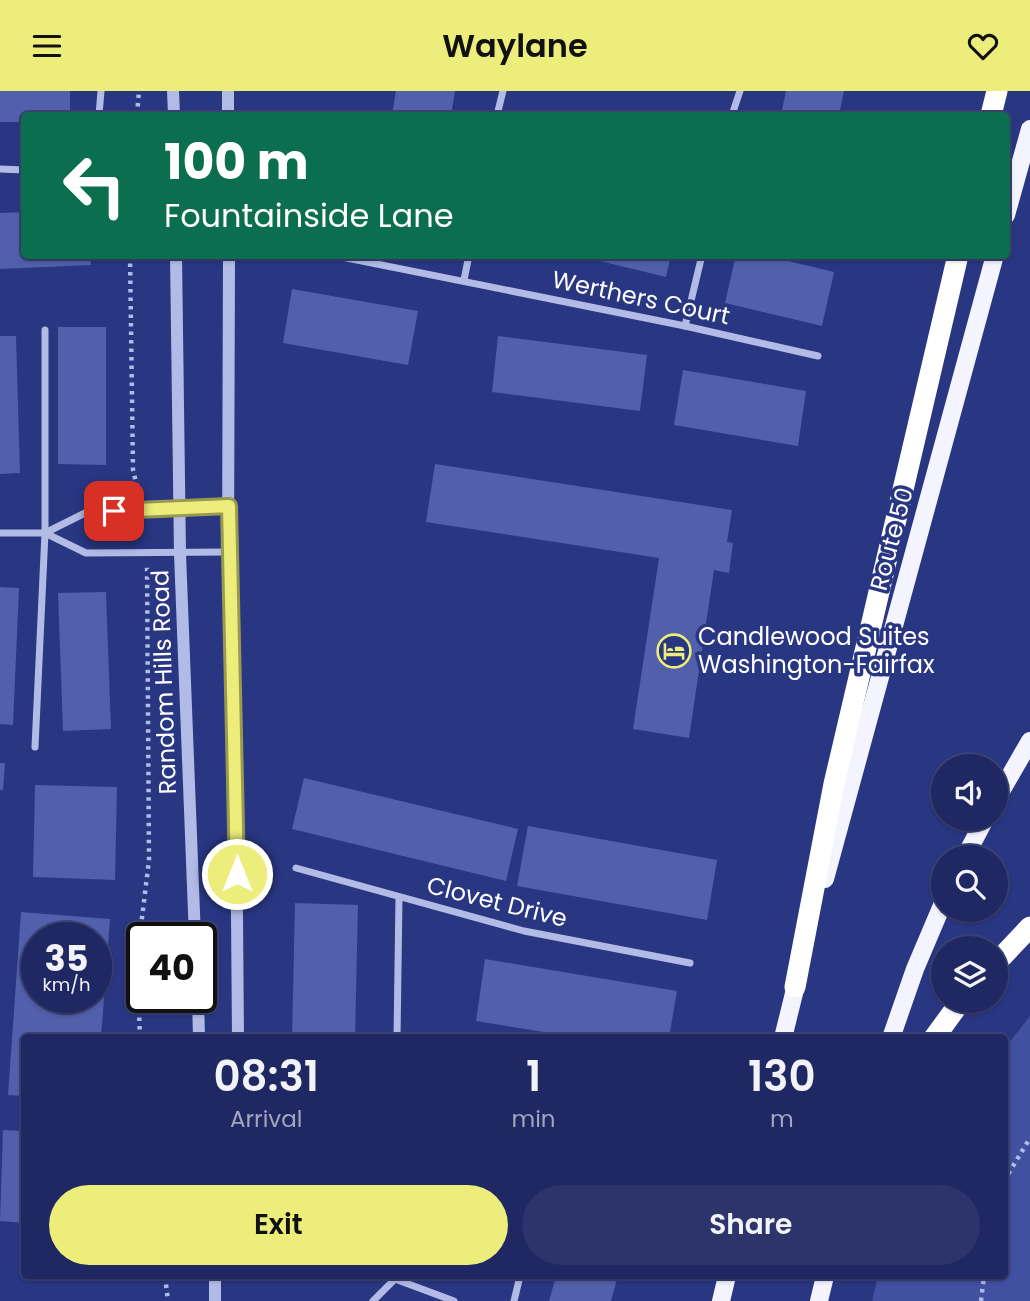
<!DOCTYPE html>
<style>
:root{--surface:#1f2862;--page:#2c346b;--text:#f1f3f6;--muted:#a1a6be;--line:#3c4477;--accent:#eced7a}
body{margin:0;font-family:Poppins,sans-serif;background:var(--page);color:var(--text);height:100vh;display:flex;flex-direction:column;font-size:26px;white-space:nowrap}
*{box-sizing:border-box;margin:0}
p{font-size:23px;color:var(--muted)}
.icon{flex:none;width:38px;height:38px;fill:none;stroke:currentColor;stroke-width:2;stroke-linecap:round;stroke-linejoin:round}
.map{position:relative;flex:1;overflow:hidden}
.panel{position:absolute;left:21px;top:943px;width:987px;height:245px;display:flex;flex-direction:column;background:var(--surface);border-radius:7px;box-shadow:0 2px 5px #0004,0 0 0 2px var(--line)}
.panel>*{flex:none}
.top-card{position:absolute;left:21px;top:21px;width:989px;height:147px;border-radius:7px;box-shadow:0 2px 5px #0004,0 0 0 2px var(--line);background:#0b6e4f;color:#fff;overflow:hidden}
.controls{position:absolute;left:931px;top:663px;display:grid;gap:14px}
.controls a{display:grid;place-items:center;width:77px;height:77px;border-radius:50%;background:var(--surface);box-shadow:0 2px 5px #0004,0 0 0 2px var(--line);font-size:35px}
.speed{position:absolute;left:21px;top:831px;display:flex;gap:14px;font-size:35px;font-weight:700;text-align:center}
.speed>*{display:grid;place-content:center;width:91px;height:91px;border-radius:50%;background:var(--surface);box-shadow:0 2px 5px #0004,0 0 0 2px var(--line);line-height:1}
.speed small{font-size:18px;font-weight:400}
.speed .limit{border:4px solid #111;border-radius:10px;background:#fff;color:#111}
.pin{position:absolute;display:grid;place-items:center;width:60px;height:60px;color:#fff;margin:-30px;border-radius:14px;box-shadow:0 4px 10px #0006}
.me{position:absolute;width:77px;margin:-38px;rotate:0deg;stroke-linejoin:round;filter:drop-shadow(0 0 5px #0008)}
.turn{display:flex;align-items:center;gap:24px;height:147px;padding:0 28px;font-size:32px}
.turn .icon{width:91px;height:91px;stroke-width:2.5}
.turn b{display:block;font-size:49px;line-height:60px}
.eta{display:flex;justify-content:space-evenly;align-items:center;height:119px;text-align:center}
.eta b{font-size:42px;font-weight:600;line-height:49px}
.button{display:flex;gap:14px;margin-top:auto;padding:14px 28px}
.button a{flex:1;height:80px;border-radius:42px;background:var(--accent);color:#111;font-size:28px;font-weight:600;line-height:80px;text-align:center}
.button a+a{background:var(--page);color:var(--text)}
header{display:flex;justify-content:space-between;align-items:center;height:91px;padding:0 28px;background:var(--accent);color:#111;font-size:32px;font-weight:600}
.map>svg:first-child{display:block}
</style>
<header><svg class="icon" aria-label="menu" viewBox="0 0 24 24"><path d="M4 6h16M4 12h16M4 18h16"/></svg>Waylane<svg class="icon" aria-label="heart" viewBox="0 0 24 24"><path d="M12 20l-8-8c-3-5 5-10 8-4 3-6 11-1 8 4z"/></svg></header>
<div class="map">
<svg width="1030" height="1210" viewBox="0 0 1030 1210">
<rect width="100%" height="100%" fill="#293682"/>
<polygon fill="#4150a0" points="1030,925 1030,1210 872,1210 878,1185 1004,1185 1005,957"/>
<g fill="#525faa" fill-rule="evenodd">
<polygon points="0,0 70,0 70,24 24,24 24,31 0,31"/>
<polygon points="396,0 455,0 451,24 392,24"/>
<polygon points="786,0 844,0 839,24 781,24"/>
<polygon points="24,121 24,164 90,164 91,174 0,178 0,122"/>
<polygon points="575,164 671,164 666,186"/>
<polygon points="736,164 763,164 834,181 822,235 725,212"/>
<polygon points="292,198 418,220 408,274 283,252"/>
<polygon points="58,236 106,236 106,374 58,373"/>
<polygon points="0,245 16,245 20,382 0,383"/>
<polygon points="498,245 647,264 640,320 492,301"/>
<polygon points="683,279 806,300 798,355 674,334"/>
<polygon points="435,373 732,419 727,451 733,452 729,482 714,479 689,647 633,638 659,467 426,431"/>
<polygon points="0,496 19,497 13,634 0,633"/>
<polygon points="106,501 111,638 63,640 58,502"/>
<polygon points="0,672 5,672 3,699 0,699"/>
<polygon points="304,687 518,738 506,790 292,738"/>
<polygon points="35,694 117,696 115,789 33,786"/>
<polygon points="528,735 717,769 707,829 517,795"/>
<polygon points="295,812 358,814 355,947 292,947"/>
<path d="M21,821L110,828L101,947H24V1005L8,1004ZM37,847H96V906H37Z"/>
<polygon points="485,868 677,900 669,947 580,947 476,930"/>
<polygon points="3,1039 24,1040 24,1132 0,1130"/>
<polygon points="556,1185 618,1185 611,1210 549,1210"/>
</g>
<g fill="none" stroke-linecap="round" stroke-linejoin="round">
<g stroke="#b2bbe6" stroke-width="4.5" stroke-dasharray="3.5 5" stroke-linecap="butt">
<polyline points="137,24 139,0"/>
<polyline points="130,164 133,379 139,404"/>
<polyline points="140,947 137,868 149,769 147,475"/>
<polyline points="1004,1090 1030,1047"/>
<polyline points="165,1185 168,1210"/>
<polyline points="981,1210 984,1185"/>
</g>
<g stroke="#b2bbe6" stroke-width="7">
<polyline points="99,24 101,0"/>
<polyline points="497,24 503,0"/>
<polyline points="732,24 740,0"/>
<polyline points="0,78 24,79"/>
<polyline points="332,164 685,235 818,265"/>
<polyline points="464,189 469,164"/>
<polyline points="685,235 702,164"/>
<polyline points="0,442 45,442 87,421 229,415"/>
<polyline points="45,442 86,462 228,461"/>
<polyline points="35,656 45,442 45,239"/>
<polyline points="296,777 524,840 690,872"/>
<polyline points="397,947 399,806"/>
<polyline points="395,1188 454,1210"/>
<polyline points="373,1210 395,1188"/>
<polyline points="514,1210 520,1185"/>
</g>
<g stroke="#b2bbe6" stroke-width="12">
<polyline points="173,0 174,24"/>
<polyline points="228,0 228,24"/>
<polyline points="176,164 180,463 195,847"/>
<polyline points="229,164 228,461 236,701 238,947"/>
<polyline points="198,906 199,947"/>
<polyline points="215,1210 215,1185"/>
</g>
<g stroke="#f3f4fd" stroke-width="18">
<polyline points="1006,124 1030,38"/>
<polyline points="996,709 1030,650"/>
<polyline points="965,766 985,728"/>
<polyline points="825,788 995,164"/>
<polyline points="783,947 798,886"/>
<polyline points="891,947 915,878 943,812"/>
<polyline points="721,1210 727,1185"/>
<polyline points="819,1210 825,1185"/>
</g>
<g stroke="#fff" stroke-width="21">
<polyline points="991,24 997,0"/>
<polyline points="996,872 1030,836"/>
<polyline points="795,896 834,693 958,164"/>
<polyline points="934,947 961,910"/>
</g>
</g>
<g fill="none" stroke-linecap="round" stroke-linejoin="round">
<defs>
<polyline id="route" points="114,420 229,415 237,783"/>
</defs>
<use href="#route" stroke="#999a4f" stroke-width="18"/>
<use href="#route" stroke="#eced7a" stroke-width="12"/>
</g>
<defs>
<symbol id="hotel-ring" viewBox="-11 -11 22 22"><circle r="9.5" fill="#293682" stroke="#eced7a" stroke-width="1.5"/><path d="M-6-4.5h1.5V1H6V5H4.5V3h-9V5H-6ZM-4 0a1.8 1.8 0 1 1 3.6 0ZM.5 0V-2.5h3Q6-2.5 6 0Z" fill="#eced7a"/></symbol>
</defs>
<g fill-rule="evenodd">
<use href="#hotel-ring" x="655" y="541" width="38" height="38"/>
</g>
<g text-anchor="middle" stroke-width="7" stroke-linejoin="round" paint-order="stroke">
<g font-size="24" fill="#fff" stroke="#293682">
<text transform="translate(641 207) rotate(12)" y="8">Werthers Court</text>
<text transform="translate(892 448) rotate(-75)" y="8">Route 50</text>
<text transform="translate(164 591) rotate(-92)" y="8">Random Hills Road</text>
<text transform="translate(497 811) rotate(14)" y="8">Clovet Drive</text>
</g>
<g font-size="24" fill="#fff" stroke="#293682" text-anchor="start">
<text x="698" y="554">Candlewood Suites<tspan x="698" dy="28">Washington-Fairfax</tspan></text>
</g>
</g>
</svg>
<div class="controls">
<a><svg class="icon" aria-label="sound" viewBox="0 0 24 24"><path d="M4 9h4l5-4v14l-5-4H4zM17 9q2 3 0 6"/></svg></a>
<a><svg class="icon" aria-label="search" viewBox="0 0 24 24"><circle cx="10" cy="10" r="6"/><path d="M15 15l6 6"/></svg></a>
<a><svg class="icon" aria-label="layers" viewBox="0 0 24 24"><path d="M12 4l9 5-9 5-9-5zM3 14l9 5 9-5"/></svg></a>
</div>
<div class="speed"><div>35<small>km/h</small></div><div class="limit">40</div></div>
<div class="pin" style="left:114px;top:420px;background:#d93025"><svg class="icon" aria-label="arrive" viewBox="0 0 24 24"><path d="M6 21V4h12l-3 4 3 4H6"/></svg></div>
<svg class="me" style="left:237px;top:783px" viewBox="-20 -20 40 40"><circle r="17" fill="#eced7a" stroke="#fff" stroke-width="3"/><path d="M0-11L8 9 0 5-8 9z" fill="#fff"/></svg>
<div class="top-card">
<div class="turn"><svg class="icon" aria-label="left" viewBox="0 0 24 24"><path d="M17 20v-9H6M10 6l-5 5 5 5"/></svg><div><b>100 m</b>Fountainside Lane</div></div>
</div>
<section class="panel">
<div class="eta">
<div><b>08:31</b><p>Arrival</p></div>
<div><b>1</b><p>min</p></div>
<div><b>130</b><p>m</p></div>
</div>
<div class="button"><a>Exit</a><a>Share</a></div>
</section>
</div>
